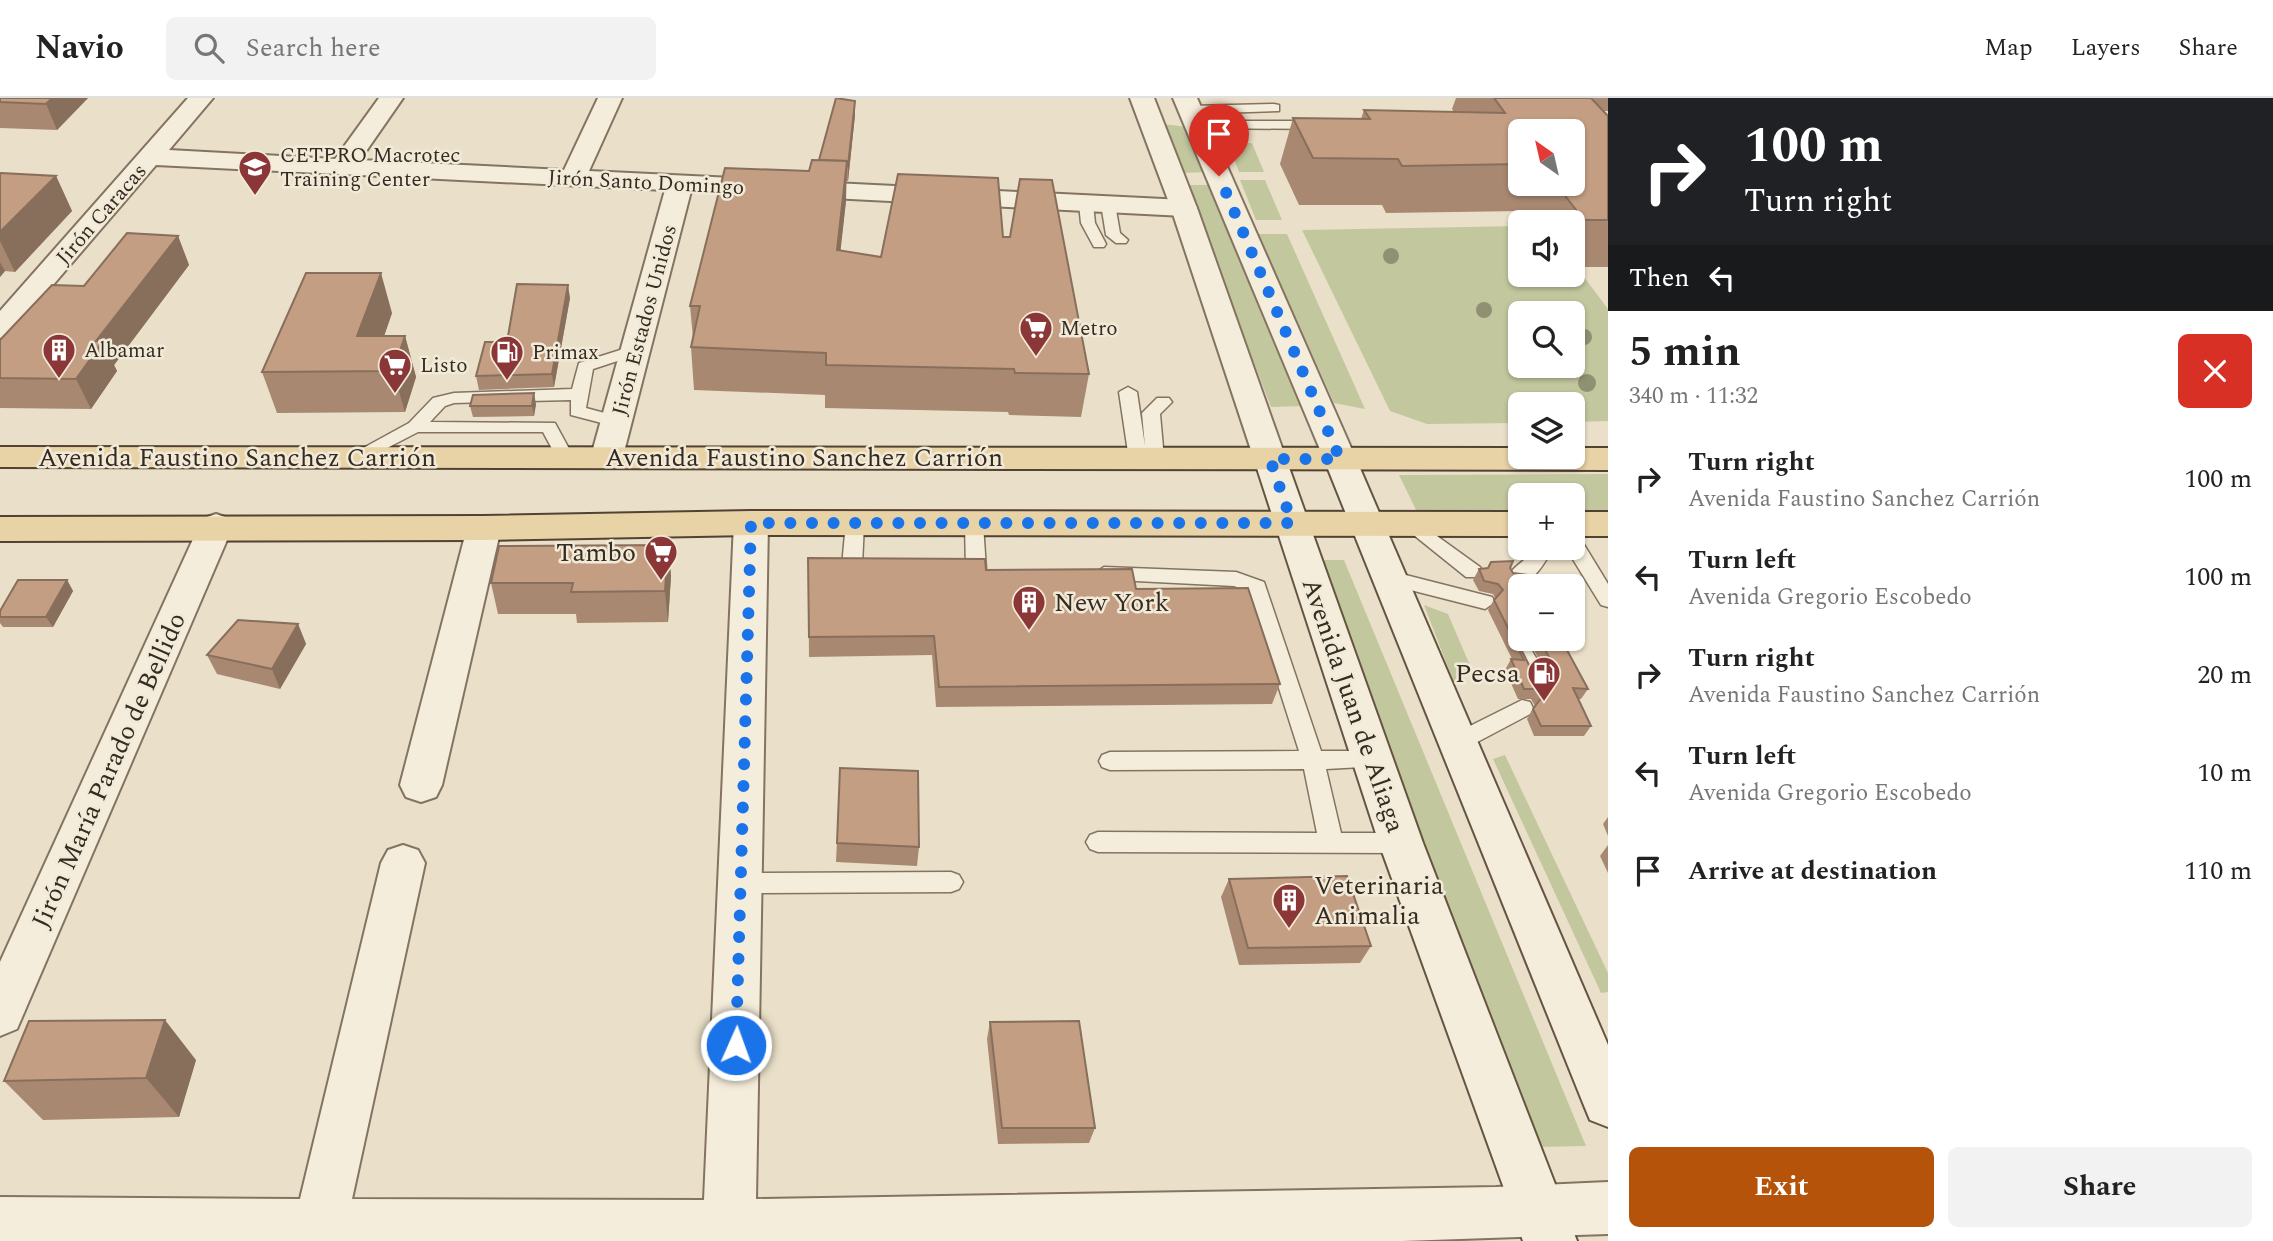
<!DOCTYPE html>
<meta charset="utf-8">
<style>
:root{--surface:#fff;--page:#f2f2f2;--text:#222;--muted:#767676;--line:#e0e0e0;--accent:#b45309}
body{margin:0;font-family:Spectral,serif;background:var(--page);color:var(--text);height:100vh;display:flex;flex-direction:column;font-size:26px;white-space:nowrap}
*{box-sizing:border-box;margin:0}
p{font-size:23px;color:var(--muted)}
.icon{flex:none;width:38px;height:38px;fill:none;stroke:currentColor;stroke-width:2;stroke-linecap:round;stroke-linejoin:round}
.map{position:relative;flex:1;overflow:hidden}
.panel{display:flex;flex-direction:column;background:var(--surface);width:665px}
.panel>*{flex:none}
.hud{background:#202124;color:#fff;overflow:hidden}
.needle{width:46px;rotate:326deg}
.controls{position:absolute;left:1508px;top:21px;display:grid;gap:14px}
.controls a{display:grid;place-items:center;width:77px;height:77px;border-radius:10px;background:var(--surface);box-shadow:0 2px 5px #0004;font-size:35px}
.pin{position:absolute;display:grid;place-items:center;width:60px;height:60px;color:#fff;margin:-72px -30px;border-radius:50% 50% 50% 0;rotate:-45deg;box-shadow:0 0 7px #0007}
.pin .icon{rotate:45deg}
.me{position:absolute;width:77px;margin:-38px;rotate:2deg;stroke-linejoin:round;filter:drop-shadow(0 0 5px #0008)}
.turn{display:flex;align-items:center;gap:24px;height:147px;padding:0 21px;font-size:32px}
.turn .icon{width:91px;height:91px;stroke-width:2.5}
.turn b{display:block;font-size:49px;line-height:60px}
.then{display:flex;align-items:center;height:66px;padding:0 21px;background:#0003;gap:14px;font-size:26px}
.round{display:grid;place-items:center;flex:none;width:74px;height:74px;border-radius:10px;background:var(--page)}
.overview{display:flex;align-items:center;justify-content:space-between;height:119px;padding:0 21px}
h1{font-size:42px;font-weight:700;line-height:52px}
.action{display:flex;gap:14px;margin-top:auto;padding:14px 21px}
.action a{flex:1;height:80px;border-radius:10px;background:var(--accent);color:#fff;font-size:28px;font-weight:700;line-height:80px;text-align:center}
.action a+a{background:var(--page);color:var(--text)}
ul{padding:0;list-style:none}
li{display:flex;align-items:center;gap:21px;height:98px;padding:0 21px}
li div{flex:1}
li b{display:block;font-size:26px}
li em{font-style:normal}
header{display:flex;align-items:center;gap:42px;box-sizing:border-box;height:98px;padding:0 35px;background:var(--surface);border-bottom:2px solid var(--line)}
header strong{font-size:33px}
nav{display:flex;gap:38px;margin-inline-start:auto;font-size:24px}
.search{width:490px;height:63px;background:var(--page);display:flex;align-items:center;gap:18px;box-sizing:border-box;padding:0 24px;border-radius:10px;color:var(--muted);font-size:26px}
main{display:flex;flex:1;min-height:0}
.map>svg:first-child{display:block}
</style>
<header>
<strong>Navio</strong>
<div class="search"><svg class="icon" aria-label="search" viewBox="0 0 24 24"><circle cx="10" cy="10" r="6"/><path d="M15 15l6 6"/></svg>Search here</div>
<nav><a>Map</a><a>Layers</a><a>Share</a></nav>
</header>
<main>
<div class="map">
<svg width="1608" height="1143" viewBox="0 0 1608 1143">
<rect width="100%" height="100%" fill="#eae0c9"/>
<g fill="#c2c79e" fill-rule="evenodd">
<polygon points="1164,26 1187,29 1211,74 1182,75"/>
<polygon points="1228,45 1252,45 1264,74 1239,74"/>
<polygon points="1240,82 1265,82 1282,122 1256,122"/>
<polygon points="1185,87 1213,87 1305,308 1271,309"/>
<path d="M1521,128V177L1584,179L1608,211V323L1573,324V306H1521V325L1427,326L1390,313L1302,132ZM1521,215H1573V268H1521Z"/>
<polygon points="1258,136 1287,136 1365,311 1334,305"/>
<polygon points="1608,376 1608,415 1573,415 1573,397 1521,397 1521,415 1418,416 1399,377"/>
<polygon points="1312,462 1344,462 1586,1048 1536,1049"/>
<polygon points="1424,507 1448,516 1472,572 1454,585"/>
<polygon points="1505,657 1608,875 1608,894 1601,895 1493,661"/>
</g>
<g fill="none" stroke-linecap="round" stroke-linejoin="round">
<defs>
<g id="service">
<polygon points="1274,6 1279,7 1279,13 1190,16 1183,12 1190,8"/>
<polygon points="1197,23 1320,23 1327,27 1320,31 1192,30 1190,27"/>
<polygon points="1086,102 1093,106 1095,125 1106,146 1104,149 1094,149 1081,125 1079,106"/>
<polygon points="1108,102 1115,106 1120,135 1128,142 1126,145 1116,145 1106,137 1101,106"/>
<polygon points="636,247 642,249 642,255 593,271 586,310 623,320 626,324 623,328 617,329 571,317 571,302 454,305 445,308 430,324 555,325 573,358 570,362 558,362 543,334 418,334 360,364 354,366 345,360 409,325 433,300 454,295 572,291 579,265"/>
<polygon points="1128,289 1137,294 1145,348 1142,315 1157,300 1169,300 1172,304 1160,316 1164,361 1161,365 1155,367 1146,362 1138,367 1129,361 1119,294"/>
<polygon points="855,419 864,425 862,468 852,475 842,468 846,425"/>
<polygon points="974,419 983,425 986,472 976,479 966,472 965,425"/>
<polygon points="1412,420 1480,469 1483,474 1480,479 1466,479 1405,430 1403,426 1405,422"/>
<polygon points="1573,439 1580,440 1608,486 1608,509 1601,507 1566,450 1573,450"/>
<path d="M1534,450H1553C1544,466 1532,490 1510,484L1507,479C1514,467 1526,464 1534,450Z"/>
<polygon points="1104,469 1236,474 1264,484 1321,653 1373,653 1381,656 1384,662 1381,668 1326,671 1341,735 1401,735 1409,738 1413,745 1409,752 1401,755 1098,754 1090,751 1086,744 1090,737 1098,734 1317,735 1304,671 1110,672 1102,669 1099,663 1102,657 1110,654 1299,653 1248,493 1234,488 1097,481 1094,476"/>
<polygon points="1390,473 1492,499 1495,504 1485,511 1383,485 1380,480"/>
<polygon points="1525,550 1532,553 1543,572 1539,578 1525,578 1515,558 1518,553"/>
<polygon points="1522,602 1530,604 1533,610 1530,616 1466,650 1458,653 1450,650 1447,644 1450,638"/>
<polygon points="951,774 959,777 963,784 959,791 951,794 741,795 732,792 729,785 732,778 741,775"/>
</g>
<g id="minor">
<polygon points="188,0 213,0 169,52 335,61 379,0 403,0 360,62 564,72 598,0 622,0 589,73 1184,102 1193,104 1197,110 1193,116 1184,118 691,93 623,358 619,365 607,368 595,365 591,358 665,92 156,67 10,237 0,240 0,213"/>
<polygon points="751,413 763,417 768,425 756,1101 1496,1089 1608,1084 1608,1136 1402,1143 0,1143 0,1099 300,1101 381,765 388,752 403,747 418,752 425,765 352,1101 704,1102 734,425 739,417"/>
<polygon points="216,416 228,420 233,428 17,931 0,938 0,864 199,428 204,420"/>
<polygon points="484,418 496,422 501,430 442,687 436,699 421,704 406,699 400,687 467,430 472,422"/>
</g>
<g id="tertiary">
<polygon points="1130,0 1154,0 1197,110 1286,361 1282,368 1270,372 1258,368 1254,361 1171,110"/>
<polygon points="1173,0 1197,0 1356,361 1352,368 1340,372 1328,368 1324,361"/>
</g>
<g id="secondary">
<polygon points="1270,350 1282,354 1286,361 1423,745 1577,1143 1523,1143 1379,745 1254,361 1258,354"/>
<polygon points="1340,350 1352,354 1356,361 1608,947 1608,1029 1590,1022 1583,1005 1324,361 1328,354"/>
</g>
<g id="primary">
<polygon points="0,349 1521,350 1521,359 1573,359 1573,350 1608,350 1608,372 0,369"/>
<polygon points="751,413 1521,414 1521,438 751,437 484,442 0,443 0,419 484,418"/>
<rect x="1573" y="414" width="35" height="24"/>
</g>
</defs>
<use href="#service" stroke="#847360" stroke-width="3"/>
<use href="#minor" stroke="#847360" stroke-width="4"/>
<use href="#tertiary" stroke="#847360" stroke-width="4"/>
<use href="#secondary" stroke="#665443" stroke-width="4"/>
<use href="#primary" stroke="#524233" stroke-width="4"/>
<use href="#service" fill="#f5eddb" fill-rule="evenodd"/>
<use href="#minor" fill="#f5eddb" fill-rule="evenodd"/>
<use href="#tertiary" fill="#f5eddb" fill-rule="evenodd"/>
<use href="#secondary" fill="#f5eddb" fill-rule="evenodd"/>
<use href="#primary" fill="#e8d3a6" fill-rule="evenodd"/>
</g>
<g fill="#909172">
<circle cx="1391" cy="158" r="8"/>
<circle cx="1484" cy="212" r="8"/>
<circle cx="1584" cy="239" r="8"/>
<circle cx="1587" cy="285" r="9"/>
</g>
<g fill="#a88871" fill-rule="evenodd">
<polygon points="0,0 88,0 57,32 0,30"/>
<path d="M1456,0H1608V13H1603L1608,18V169H1573V124H1529L1521,113L1386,115L1382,107H1299L1280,66L1293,20L1361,21L1364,12L1454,14L1452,11ZM1521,33L1573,86H1521Z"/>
<polygon points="855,17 848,83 846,83 846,103 840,153 881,159 1003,139 1089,276 1081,319 1009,317 1008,314 825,310 825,297 694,292 691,249 693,240 690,208 819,62"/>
<polygon points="0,76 56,78 72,113 15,174 5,173 0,179"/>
<polygon points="178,138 189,167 114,267 117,273 91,311 0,310 0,242"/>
<polygon points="570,200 554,289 479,292 476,278 507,244"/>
<polygon points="392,215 384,238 405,238 416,279 405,314 277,315 262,274"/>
<polygon points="536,306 534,318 473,319 470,308"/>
<polygon points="668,447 671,478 668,524 577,525 576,516 498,516 491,485"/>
<polygon points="808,460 986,472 1136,491 1280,586 1272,606 936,609 932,557 809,559"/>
<path d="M1510,470L1521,541H1561L1588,591L1581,601H1578L1591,628L1584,638H1534L1527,621L1535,608L1531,601H1518L1505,572L1511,561H1512L1488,512L1495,500L1493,496L1479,493L1473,482L1479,471ZM1524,548L1534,552L1544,571H1531L1521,550Z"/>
<polygon points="67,482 73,493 53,529 3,529 0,525 0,513"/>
<polygon points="298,526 306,546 280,591 217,576 207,557"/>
<polygon points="840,670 919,749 917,768 836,764"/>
<polygon points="1608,719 1608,738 1603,726"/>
<polygon points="1608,747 1608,775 1600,758"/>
<polygon points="1229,781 1371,848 1360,865 1239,867 1221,799"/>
<polygon points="990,924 1095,1030 1089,1045 998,1046 987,941"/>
<polygon points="196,962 179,1019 43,1022 4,983"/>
</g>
<g fill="#886f5c">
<polygon points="52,0 88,0 57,32 46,6"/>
<polygon points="855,3 855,17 848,83 848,68"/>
<polygon points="847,63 846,103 836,194 837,152"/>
<polygon points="56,78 72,113 15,174 0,143 0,134"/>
<polygon points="178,138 189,167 114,267 117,273 91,311 76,281 96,243"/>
<polygon points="0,164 5,173 0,179"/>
<polygon points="381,175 392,215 372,273 357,238"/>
<polygon points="568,187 570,200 554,289 552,276"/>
<polygon points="405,238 416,279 405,314 393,273"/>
<polygon points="534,295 536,306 534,318 532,308"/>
<polygon points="668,447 671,478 668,524 665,493"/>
<polygon points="67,482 73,493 53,529 46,519"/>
<polygon points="298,526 306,546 280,591 272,571"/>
<polygon points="1526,541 1528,541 1524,548 1519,552 1519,547"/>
<polygon points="165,922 196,962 179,1019 146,980"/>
</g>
<g fill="#c39e83" stroke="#886f5c" stroke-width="2">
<polygon points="0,0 52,0 46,6 0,4"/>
<polygon points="836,0 855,3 848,68 846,68 847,63 819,62"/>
<polygon points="1494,0 1591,0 1608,18 1608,122 1584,122 1556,86 1573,86 1573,33 1521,33 1521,66 1402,68 1398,61 1313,60 1293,20 1370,21 1364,12 1505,15"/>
<polygon points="812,62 847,63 837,152 881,159 898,76 998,80 1003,139 1010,139 1020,81 1052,82 1089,276 1015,275 1014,271 826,267 826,255 691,249 700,208 690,208 725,70 809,73"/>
<polygon points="1,75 56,78 0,134 0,76"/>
<polygon points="127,135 178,138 96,243 103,243 76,281 0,280 0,242 52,187 84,188"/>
<polygon points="306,175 381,175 357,238 405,238 393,273 262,274"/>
<polygon points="517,186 568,187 552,276 476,278 485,244 507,244"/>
<polygon points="534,295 532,308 470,308 473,297"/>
<polygon points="668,447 665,493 571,494 573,485 491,485 499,448"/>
<polygon points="808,460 985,461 986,472 1132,471 1136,491 1248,490 1280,586 939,589 934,538 809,539"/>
<polygon points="1513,463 1510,470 1513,475 1527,477 1533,488 1521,488 1521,541 1526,541 1519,547 1531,571 1545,571 1551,563 1540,542 1538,541 1561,541 1588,591 1573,590 1591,628 1541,628 1533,611 1542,599 1537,591 1524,591 1511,561 1524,562 1494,502 1503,492 1498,486 1484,483 1479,471 1488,470 1491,464"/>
<polygon points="18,482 67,482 46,519 0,519 0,513"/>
<polygon points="238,522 298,526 272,571 207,557"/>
<polygon points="840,670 918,673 919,749 837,745"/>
<polygon points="1347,778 1371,848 1248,850 1229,781"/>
<polygon points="165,922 146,980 4,983 29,923"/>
<polygon points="1079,923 1095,1030 1002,1030 990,924"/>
</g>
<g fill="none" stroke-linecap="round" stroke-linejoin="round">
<polyline stroke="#1a73e8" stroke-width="12" stroke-dasharray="0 21.6" points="736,947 751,425 1292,425 1270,361 1340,361 1219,78"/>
</g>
<defs>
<symbol id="university-pin" viewBox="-11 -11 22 30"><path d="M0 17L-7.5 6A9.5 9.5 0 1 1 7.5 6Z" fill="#8c3737" stroke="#f2ead8"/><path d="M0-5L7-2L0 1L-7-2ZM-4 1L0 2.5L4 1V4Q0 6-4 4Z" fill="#fff"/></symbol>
<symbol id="supermarket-pin" viewBox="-11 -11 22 30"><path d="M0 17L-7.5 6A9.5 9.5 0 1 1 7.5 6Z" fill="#8c3737" stroke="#f2ead8"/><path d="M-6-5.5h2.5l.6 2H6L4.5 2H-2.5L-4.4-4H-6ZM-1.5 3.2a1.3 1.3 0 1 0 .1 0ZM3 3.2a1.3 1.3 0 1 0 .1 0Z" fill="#fff"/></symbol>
<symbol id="building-pin" viewBox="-11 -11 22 30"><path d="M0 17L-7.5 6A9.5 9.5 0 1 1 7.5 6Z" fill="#8c3737" stroke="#f2ead8"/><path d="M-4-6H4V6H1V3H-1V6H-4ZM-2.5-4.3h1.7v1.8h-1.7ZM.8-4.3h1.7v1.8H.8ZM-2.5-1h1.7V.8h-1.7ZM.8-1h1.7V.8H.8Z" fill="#fff"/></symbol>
<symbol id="fuel-pin" viewBox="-11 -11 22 30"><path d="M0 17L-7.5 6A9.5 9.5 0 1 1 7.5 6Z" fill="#8c3737" stroke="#f2ead8"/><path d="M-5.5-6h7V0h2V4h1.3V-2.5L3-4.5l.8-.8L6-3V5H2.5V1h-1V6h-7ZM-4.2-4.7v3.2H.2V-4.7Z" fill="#fff"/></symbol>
</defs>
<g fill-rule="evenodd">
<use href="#university-pin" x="236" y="50" width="38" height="52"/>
<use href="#supermarket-pin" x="1017" y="211" width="38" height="52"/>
<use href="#building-pin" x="40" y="233" width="38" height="52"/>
<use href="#fuel-pin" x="488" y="235" width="38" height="52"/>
<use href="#supermarket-pin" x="376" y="248" width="38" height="52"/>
<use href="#supermarket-pin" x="642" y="435" width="38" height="52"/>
<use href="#building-pin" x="1010" y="485" width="38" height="52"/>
<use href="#fuel-pin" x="1525" y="556" width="38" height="52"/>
<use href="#building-pin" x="1270" y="783" width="38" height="52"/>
</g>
<g text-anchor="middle" stroke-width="5" stroke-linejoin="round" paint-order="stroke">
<g font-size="21" fill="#362b21" stroke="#f2ead8" text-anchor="start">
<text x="280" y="64">CETPRO Macrotec<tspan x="280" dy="24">Training Center</tspan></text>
<text x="1060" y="237">Metro</text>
<text x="84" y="259">Albamar</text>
<text x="532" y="261">Primax</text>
<text x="420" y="274">Listo</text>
</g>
<g font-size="21" fill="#362b21" stroke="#f2ead8">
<text transform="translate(646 84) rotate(3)" y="7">Jirón Santo Domingo</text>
<text transform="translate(101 116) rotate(-49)" y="7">Jirón Caracas</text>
<text transform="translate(644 222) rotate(-75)" y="7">Jirón Estados Unidos</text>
</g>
<g font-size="26" fill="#362b21" stroke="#f2ead8">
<text x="237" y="368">Avenida Faustino Sanchez Carrión</text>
<text x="804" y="368">Avenida Faustino Sanchez Carrión</text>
<text transform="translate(1354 607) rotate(71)" y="9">Avenida Juan de Aliaga</text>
<text transform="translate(108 672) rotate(-66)" y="9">Jirón María Parado de Bellido</text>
</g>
<g font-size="26" fill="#362b21" stroke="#f2ead8" text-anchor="end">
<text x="636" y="463">Tambo</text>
<text x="1054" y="513" text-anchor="start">New York</text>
<text x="1520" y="584">Pecsa</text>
<text x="1314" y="796" text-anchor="start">Veterinaria<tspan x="1314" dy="30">Animalia</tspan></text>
</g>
</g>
</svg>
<div class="controls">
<a><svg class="needle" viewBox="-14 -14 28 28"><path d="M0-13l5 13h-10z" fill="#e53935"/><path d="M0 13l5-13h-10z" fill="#767676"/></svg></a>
<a><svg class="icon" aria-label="sound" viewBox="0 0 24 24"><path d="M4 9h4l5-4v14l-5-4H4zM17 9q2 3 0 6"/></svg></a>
<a><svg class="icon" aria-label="search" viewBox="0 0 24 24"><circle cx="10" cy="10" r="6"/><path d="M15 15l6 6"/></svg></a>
<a><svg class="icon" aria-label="layers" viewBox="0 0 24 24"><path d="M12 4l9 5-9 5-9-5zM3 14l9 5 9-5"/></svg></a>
<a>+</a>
<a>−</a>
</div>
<div class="pin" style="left:1219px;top:78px;background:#d93025"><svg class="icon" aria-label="arrive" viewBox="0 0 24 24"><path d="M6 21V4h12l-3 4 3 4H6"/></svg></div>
<svg class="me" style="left:736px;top:947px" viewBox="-20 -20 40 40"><circle r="17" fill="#1a73e8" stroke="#fff" stroke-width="3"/><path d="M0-11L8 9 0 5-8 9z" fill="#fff"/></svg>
</div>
<section class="panel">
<div class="hud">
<div class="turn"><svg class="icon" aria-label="right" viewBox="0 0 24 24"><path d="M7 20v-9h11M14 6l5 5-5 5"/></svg><div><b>100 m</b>Turn right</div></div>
<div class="then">Then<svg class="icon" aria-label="left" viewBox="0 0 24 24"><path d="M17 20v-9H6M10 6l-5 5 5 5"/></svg></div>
</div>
<div class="overview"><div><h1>5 min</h1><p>340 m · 11:32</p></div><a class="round" style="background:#d93025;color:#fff"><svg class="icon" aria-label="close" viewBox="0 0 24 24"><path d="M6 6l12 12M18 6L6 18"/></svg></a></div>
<ul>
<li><svg class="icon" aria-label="right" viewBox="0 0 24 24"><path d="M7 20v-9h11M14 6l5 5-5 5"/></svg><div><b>Turn right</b><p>Avenida Faustino Sanchez Carrión</p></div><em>100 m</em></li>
<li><svg class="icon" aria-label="left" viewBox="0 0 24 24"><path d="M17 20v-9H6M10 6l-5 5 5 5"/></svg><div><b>Turn left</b><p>Avenida Gregorio Escobedo</p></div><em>100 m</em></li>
<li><svg class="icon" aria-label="right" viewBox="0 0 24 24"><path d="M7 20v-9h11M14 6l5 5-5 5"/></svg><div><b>Turn right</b><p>Avenida Faustino Sanchez Carrión</p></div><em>20 m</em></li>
<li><svg class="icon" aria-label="left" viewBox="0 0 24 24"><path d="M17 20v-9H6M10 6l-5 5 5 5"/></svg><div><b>Turn left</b><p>Avenida Gregorio Escobedo</p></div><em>10 m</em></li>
<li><svg class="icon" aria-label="arrive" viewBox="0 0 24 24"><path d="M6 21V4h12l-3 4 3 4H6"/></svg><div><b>Arrive at destination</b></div><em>110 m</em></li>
</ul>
<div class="action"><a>Exit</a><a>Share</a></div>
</section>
</main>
